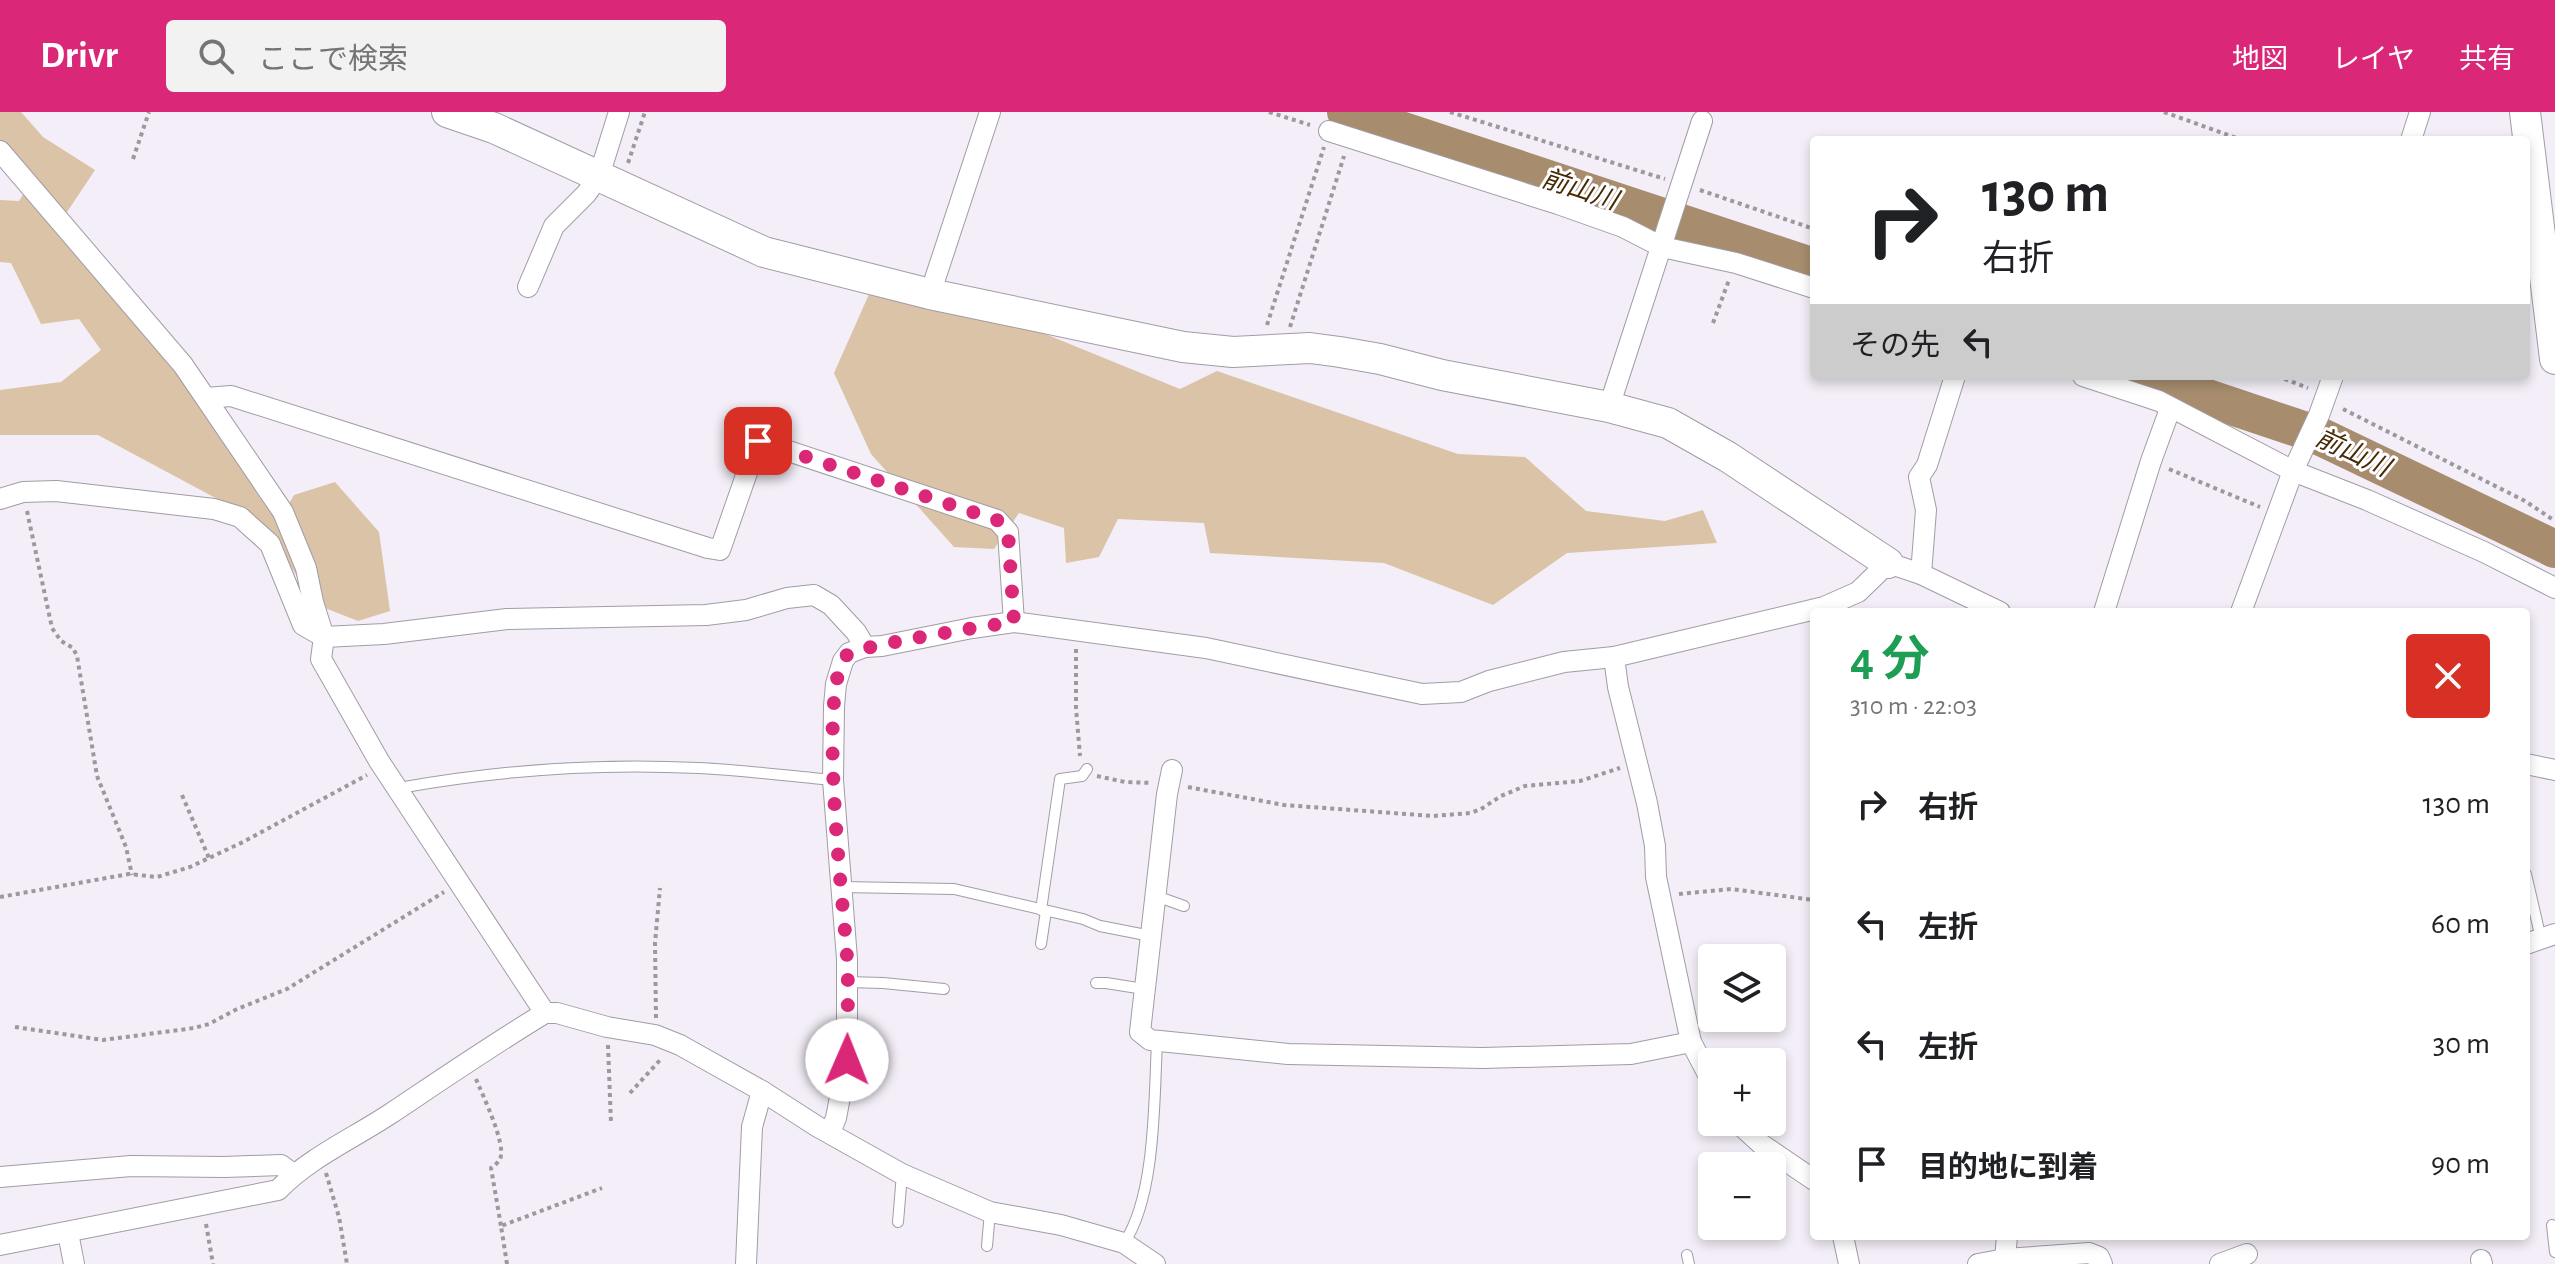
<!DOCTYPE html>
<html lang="ja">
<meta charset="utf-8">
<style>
:root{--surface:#fff;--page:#f2f2f2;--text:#202124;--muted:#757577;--accent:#db2777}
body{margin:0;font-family:"Alegreya Sans","Noto Sans JP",sans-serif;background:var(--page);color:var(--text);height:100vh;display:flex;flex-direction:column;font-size:30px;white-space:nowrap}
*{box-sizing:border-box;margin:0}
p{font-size:26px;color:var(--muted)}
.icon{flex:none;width:44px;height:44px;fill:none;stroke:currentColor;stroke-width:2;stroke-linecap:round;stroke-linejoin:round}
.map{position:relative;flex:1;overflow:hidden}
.drawer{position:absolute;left:1810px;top:496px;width:720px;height:632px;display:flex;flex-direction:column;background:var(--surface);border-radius:8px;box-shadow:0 4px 12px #0003}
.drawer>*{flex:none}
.banner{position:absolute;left:1810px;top:24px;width:720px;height:244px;border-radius:8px;box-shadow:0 4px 12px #0003;background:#fff;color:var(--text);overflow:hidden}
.fabs{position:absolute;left:1698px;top:832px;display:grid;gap:16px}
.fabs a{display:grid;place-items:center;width:88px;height:88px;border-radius:8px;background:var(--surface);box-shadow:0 4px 12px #0003;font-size:40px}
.pin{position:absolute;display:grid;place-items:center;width:68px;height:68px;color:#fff;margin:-34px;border-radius:16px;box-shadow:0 4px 12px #0006}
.me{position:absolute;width:88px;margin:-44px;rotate:1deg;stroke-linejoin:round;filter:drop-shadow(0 0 6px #0008)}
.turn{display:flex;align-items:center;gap:28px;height:168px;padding:0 40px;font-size:36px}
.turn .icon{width:104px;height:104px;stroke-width:2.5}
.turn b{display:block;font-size:56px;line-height:68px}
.then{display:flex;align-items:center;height:76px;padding:0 40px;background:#0003;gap:16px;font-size:30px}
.round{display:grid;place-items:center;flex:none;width:84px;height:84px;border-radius:8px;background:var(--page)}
.overview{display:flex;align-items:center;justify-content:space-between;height:136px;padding:0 40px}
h1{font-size:48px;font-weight:700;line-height:60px;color:#1e9e55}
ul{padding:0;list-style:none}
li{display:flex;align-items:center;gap:24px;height:120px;padding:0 40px}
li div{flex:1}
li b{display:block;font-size:30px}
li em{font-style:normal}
header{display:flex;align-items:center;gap:48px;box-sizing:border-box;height:112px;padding:0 40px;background:var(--accent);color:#fff}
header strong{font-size:38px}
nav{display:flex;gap:44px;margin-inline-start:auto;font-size:28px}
.search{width:560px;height:72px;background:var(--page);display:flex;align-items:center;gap:20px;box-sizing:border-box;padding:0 28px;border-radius:8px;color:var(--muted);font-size:30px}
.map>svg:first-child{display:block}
</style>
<header>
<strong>Drivr</strong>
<div class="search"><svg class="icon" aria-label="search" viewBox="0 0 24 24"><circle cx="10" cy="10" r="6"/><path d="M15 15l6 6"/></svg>ここで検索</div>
<nav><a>地図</a><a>レイヤ</a><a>共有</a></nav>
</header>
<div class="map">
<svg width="2555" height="1152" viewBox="0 0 2555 1152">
<rect width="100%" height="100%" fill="#f3eef7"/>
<g fill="#dbc3a7">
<polygon points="0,0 21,0 43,25 95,58 57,115 180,259 281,405 294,383 335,370 379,420 390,499 358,509 325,496 319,474 298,466 264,412 98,323 0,323 0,278 61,270 101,238 79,207 41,212 11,151 0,150 0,88 19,89 33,67 0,28"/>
<polygon points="870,180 1033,217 1180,277 1217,259 1458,342 1525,345 1586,399 1665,409 1703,398 1717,431 1567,441 1493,493 1384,451 1210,441 1204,411 1118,407 1099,445 1066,451 1064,416 1019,401 994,437 954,435 871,342 834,261"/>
</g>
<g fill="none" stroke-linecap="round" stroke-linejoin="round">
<g stroke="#a78d6e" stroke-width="38">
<polyline points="1346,0 1814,155"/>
<polyline points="2142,264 2315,322 2555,437"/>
</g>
<defs>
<g id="lane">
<path d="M400,679L405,675C502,658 600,651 698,656C743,658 788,664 833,668"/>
<polyline points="2526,762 2541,827"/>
<polyline points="841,775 954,777 1083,807 1100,814 1151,824"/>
<polyline points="1156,784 1184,794"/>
<polyline points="1041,798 1060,667 1082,664 1087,657"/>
<polyline points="1041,832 1046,799"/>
<polyline points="847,870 883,871 944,877"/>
<polyline points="1096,871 1106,871 1144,877"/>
<polyline points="898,1110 902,1062"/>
<polyline points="2552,1113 2555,1140"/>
<path d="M1124,1131C1156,1084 1154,986 1157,930"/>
<polyline points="987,1134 990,1100"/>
<polyline points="1687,1143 1689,1152"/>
</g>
<g id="street">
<polyline points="1329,19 1558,92 1623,115 1662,135 1736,151 1814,176"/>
<polyline points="2411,28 2420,0"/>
<polyline points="0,39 183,253 283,400 306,456 313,490 324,525 321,547 379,649 545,901"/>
<polyline points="528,175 554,114 586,82 599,64 619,0"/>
<polyline points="930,182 990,0"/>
<polyline points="2083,264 2159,289 2293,359 2367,388 2484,440 2555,476"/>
<polyline points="206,286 231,284 708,436 720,438 758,329 997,408 1008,420 1014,510"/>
<polyline points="1609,295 1702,9"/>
<polyline points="0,387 23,380 56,379 214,397 240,405 270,432 303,513 324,525 384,522 507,507 706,503 746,498 787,486 814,483 831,493 856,520 865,535"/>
<polyline points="1921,462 1926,398 1919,365 1927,353 1955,264"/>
<polyline points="2104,500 2151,349 2170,297"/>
<polyline points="2241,500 2293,359 2319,303 2333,264"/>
<polyline points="1614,545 1618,575 1647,691 1655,734 1656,765 1691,930"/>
<polyline points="2526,652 2555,658"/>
<polyline points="1172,658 1167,682 1140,920 1150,928 1288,942 1483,946 1631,942 1691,930 1712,970"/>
<polyline points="2526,832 2555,822"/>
<polyline points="1737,1010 1761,1032 1814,1068"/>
<polyline points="830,1020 836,1006 847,948 847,847 833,668 834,594 836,572 843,549 849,541 865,535 882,534 972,516 1014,510 1206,536 1422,582 1461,580 1489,569 1564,550 1614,545 1824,495 1858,480 1888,451 1921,462 2000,500"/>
<polyline points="0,1065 131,1054 224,1055 281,1053 293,1062"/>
<polyline points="68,1121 74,1152"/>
<polyline points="1843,1124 1849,1152"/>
<path d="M0,1133L278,1078C309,1046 352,1027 390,1002C441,968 492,933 545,901H557L607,915L655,923L680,933L762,979L818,1015L902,1062L990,1100L1061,1113L1124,1131L1155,1152"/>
<polyline points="2005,1147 2007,1124"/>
<polyline points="2481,1148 2482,1152"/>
<polyline points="746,1152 752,1015 762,979"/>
<polyline points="1978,1152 2005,1147 2089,1141 2099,1145 2102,1152"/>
<polyline points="2220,1152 2247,1142"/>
</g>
<g id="secondary">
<polyline points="447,0 494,16 764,140 930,182 1183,235 1233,240 1310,236 1340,240 1380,247 1442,263 1609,295 1668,311 1728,345 1888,451"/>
<polyline points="2525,0 2555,247"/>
</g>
</defs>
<use href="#lane" stroke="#a19ca5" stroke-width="12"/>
<use href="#street" stroke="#a19ca5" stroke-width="22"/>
<use href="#secondary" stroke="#a19ca5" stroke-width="32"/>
<g stroke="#9b989e" stroke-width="4" stroke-dasharray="4 4" stroke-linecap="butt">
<polyline points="1269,0 1310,13"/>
<polyline points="1450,0 1665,67"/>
<polyline points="2164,0 2242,28"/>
<polyline points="133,47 149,0"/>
<polyline points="628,51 645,0"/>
<polyline points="1700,78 1814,117"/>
<polyline points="1713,211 1729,168"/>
<polyline points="1267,213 1324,35"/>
<polyline points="1290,215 1344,44"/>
<polyline points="2277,264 2308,276"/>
<polyline points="2343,297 2525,389 2555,409"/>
<polyline points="2169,357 2260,395"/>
<polyline points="27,399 52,516 61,529 73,536 77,544 97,664 126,735 132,763"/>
<polyline points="1076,537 1076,596 1080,644"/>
<polyline points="1097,664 1125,670 1152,671"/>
<polyline points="1188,675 1284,693 1433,704 1471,701 1481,697 1501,684 1525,674 1580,669 1620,656"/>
<polyline points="182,683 209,746"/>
<polyline points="1679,782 1731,777 1814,788"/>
<polyline points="0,785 129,762 157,765 190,755 243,730 367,663"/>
<polyline points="656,906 655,831 660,776"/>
<polyline points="15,915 103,928 194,916 209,912 237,897 287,877 444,780"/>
<polyline points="608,933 611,1011"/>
<path d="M476,967C482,982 507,1033 500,1047C498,1051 494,1054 491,1056L501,1114"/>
<polyline points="630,981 661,947"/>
<polyline points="326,1061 339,1105 347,1152"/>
<polyline points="206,1112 213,1152"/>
<polyline points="507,1152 501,1114 602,1076"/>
</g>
<use href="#lane" stroke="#fff" stroke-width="10"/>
<use href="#street" stroke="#fff" stroke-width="20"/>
<use href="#secondary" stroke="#fff" stroke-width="30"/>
</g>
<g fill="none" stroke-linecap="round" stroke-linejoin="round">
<path stroke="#db2777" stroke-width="14" stroke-dasharray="0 25.2" d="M758,329L997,408L1008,420L1014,510C992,513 856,534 847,543C816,574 844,794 847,845C849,879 847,914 847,948"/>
</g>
<g text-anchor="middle" stroke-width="6" stroke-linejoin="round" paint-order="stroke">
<g font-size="26" font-style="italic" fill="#462a01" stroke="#fefdff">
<text transform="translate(1580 77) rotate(18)" y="9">前山川</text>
<text transform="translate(2353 340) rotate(25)" y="9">前山川</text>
</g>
</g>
</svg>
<div class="fabs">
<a><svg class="icon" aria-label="layers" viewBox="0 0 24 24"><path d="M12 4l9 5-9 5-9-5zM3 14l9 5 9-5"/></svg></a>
<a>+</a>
<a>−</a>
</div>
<div class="pin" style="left:758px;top:329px;background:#d93025"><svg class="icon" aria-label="arrive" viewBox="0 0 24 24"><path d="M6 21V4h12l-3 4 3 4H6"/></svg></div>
<svg class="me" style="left:847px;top:948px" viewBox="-20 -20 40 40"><circle r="19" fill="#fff"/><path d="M0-13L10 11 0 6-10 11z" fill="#db2777"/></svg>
<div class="banner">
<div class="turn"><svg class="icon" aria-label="right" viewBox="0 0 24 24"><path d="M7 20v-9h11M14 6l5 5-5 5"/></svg><div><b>130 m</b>右折</div></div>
<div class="then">その先<svg class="icon" aria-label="left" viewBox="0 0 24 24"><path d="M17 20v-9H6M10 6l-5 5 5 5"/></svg></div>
</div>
<section class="drawer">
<div class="overview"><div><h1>4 分</h1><p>310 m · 22:03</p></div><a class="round" style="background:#d93025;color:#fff"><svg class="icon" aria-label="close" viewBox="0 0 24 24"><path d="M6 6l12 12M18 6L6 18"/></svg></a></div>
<ul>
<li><svg class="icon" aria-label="right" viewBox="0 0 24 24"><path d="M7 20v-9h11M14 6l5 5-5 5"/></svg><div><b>右折</b></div><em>130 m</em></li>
<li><svg class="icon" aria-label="left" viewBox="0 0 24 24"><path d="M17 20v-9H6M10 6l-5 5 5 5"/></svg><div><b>左折</b></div><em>60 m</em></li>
<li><svg class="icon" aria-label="left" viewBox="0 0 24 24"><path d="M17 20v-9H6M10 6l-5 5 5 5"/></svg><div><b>左折</b></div><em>30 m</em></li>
<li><svg class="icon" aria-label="arrive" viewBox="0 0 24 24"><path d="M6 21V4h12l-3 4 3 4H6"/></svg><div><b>目的地に到着</b></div><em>90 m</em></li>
</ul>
</section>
</div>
